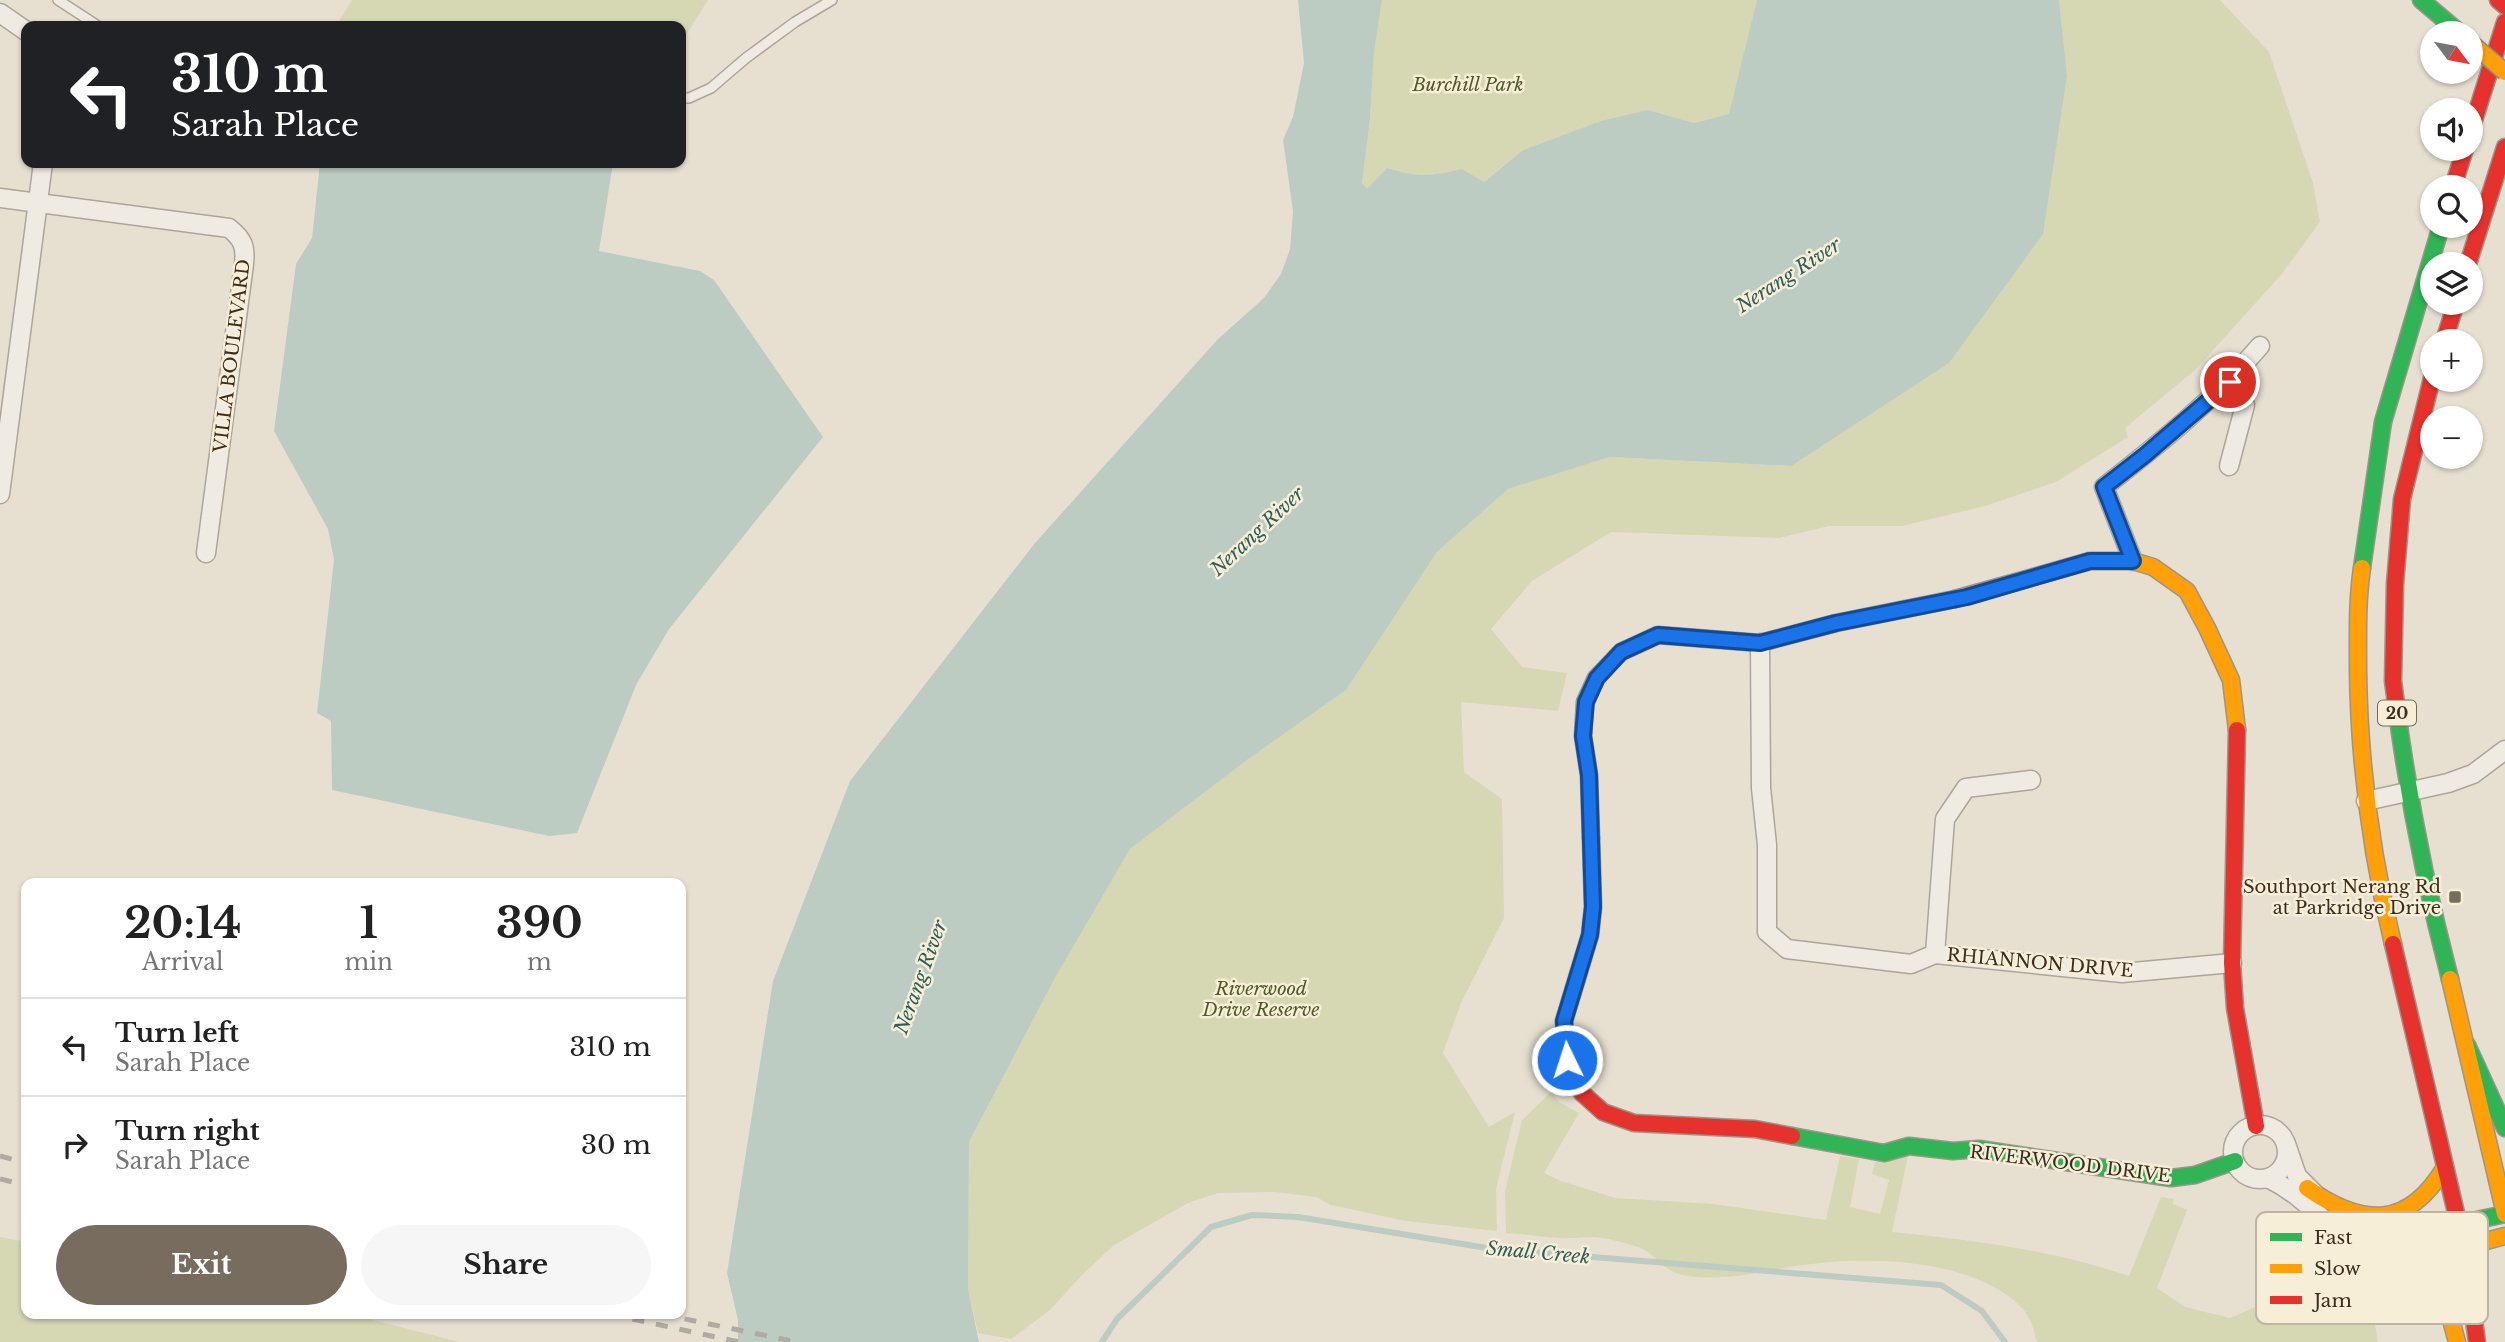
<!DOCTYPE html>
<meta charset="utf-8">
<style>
:root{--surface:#fff;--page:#f6f6f6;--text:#222;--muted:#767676;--line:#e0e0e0;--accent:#786c5e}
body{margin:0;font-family:"Libre Baskerville",serif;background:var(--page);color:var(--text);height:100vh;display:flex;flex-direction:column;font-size:26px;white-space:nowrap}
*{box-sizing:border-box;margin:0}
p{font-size:23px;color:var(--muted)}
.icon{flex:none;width:38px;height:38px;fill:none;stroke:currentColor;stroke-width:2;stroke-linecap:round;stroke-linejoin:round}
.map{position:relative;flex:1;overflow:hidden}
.panel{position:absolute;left:21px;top:878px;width:665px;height:441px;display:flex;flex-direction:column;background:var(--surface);border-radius:14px;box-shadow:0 2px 5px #0004}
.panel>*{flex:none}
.guide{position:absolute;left:21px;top:21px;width:665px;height:147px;border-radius:14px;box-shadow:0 2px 5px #0004;background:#202124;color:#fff;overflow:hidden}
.needle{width:46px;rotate:122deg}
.tools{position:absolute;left:2420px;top:21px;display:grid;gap:14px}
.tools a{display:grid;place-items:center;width:63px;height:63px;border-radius:50%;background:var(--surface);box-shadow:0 2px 5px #0004;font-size:35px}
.pin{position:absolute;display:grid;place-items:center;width:60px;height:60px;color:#fff;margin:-30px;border:4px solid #fff;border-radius:50%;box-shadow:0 2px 7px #0007}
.me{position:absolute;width:77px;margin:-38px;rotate:356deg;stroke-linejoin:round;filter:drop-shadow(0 0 5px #0008)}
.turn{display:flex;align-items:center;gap:24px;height:147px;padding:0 35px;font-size:32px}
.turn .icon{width:91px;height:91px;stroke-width:2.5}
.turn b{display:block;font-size:49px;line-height:60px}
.eta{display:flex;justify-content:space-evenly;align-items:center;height:119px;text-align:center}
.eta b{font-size:42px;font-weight:800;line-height:49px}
.button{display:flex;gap:14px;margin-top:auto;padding:14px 35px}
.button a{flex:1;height:80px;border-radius:42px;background:var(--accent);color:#fff;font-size:28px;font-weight:800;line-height:80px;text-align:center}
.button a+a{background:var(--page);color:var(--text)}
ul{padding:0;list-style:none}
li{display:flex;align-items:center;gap:21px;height:98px;padding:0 35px;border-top:2px solid var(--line)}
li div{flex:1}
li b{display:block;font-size:26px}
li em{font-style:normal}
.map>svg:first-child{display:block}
</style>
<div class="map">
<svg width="2505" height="1342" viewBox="0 0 2505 1342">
<rect width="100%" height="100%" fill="#e7e0d1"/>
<g fill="#d6d7b3">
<polygon points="352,0 708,0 681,43 681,26 336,26"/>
<path d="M1382,0H1757L1730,114L1694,123L1648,110L1523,150L1483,182L1462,169C1430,176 1418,179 1387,168L1367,190L1362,183L1370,119L1374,52Z"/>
<polygon points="2059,0 2220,0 2269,52 2313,183 2320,222 2281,275 2195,370 2125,428 2128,437 2056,482 1985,506 1902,526 1829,526 1779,538 1611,532 1532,581 1491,629 1522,667 1567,673 1558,711 1461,702 1464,772 1502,799 1504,918 1461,1003 1443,1053 1489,1127 1515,1112 1496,1189 1497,1231 1406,1221 1331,1205 1316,1197 1275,1192 1218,1193 1188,1203 1114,1245 1082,1275 1050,1310 1011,1339 978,1333 968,1289 969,1142 1055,978 1130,849 1247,760 1346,690 1437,552 1508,489 1608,457 1791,466 2067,75"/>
<path d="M1551,1092L1559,1102L1579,1113L1544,1173L1561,1181L1616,1198L1713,1204L1826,1220L1840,1156L1859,1159L1850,1207L1880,1214L1889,1180L1872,1174L1875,1162L1908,1156L1892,1232C1972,1240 2053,1250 2129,1276L2161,1197L2174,1199L2173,1204L2187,1210L2157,1288L2185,1307L2230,1318L2286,1294L2311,1234L2363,1275L2369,1290L2378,1342H2037C2034,1330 2031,1318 2022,1308C1977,1261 1881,1257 1820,1263C1774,1267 1729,1284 1682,1275C1663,1271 1655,1253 1638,1247C1625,1243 1605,1237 1591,1237C1580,1237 1570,1239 1559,1238C1541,1237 1523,1234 1506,1233L1505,1191L1522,1120Z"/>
<polygon points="0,1237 26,1242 26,1314 350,1314 459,1342 0,1342"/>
</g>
<g fill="#bcccc2">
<path d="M1298,0H1382L1374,52L1370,119L1362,183L1367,189L1387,168C1418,178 1430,176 1462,169L1484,182L1523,150L1601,121L1648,110L1694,123L1729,114L1757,0H2059L2067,75L2043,234L1949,363L1791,466L1609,457L1508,489L1437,552L1346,690L1247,760L1130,849L1055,978L969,1142L968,1289L979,1342H738V1320L727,1273L773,981L850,781L1035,543L1218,339L1264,298L1281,274L1290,249L1293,211L1283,140L1293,117L1304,63Z"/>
<polygon points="320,163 613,163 599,251 700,271 714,280 823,437 669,629 636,685 577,833 549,836 332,790 331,721 317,713 334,560 328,529 274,431 296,264 312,238"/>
</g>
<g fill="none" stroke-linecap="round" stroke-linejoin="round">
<polyline stroke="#bcccc2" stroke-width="6" points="1102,1342 1117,1319 1211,1227 1252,1215 1298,1217 1493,1249 1941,1285 1982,1311 2005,1342"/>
<defs>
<g id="lane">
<polyline points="58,0 98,26"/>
<polyline points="681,98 689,98 711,88 746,58 795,22 832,0"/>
</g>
<g id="street">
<polyline points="0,13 26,31"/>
<path d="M0,198L229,228C243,239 246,247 244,264L206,553"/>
<polyline points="2229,466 2245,405 2229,382"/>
<polyline points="0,494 43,163"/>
<path d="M2133,561L2104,487C2159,444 2214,400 2260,346"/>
<polyline points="1760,643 1761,788 1767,845 1767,932 1787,949 1911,964 1935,954 2122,973 2232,963"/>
<polyline points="2366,801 2448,783 2473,774 2505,750"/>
<polyline points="1935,954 1945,819 1966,788 2031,780"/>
<circle cx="2260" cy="1152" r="27"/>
<polyline points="2286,1144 2297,1176 2315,1194"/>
<path d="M2268,1178C2300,1194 2313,1212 2340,1233C2377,1262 2422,1258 2464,1247"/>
<path d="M2343,1216C2384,1240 2413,1233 2458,1224"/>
</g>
<g id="fast">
<polyline points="2421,0 2460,33"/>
<polyline points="2362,568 2383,422 2441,226"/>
<path d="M2397,711C2409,802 2427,891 2450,979"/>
<polyline points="1591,838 1589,775 1583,736 1585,702 1596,678 1621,652 1658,635 1760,643 1836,623 1955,599"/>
<polyline points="2467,1045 2505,1128"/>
<polyline points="1792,1136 1884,1153 1909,1146 1953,1151 1979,1149 2171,1178 2195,1175 2235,1161"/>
<polyline points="2458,1224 2505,1214"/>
</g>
<g id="slow">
<path d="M2362,568C2357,601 2358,635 2358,669C2359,762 2371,853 2393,944"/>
<polyline points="1955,599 2090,561 2133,561 2153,567 2187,591 2207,628 2231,680 2237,730"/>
<polyline points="2450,979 2505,1214"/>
<path d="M2307,1188C2363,1227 2408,1229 2445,1167"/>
<polyline points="2464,1247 2505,1236"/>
<path d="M2394,1255C2437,1265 2447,1304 2457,1342"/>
</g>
<g id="jam">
<polyline points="2498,0 2505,6"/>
<polyline points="2471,130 2505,22"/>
<polyline points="2453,187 2465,149"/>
<polyline points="2468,264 2505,147"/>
<polyline points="2444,341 2456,303"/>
<polyline points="2397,711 2393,681 2395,584 2402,499 2432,378"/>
<polyline points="2237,730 2232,963 2235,1008 2256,1126"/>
<polyline points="1591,838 1593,907 1590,935 1564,1021 1567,1060 1582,1093 1603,1112 1634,1123 1755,1129 1792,1136"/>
<polyline points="2393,944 2464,1247 2477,1342"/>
</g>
</defs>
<use href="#lane" stroke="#ada599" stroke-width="12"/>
<use href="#street" stroke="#ada599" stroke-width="21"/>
<use href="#fast" stroke="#9c958a" stroke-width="19"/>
<use href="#slow" stroke="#9c958a" stroke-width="19"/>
<use href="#jam" stroke="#9c958a" stroke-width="19"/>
<use href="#lane" stroke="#efebe3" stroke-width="9"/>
<use href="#street" stroke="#efebe3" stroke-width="18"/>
<use href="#fast" stroke="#30b455" stroke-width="16"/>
<use href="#slow" stroke="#ff9f0a" stroke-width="16"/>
<use href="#jam" stroke="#e5322d" stroke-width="16"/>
<g stroke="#afaaa2" stroke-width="5" stroke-dasharray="12 12" stroke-linecap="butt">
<polyline points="0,1156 26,1163"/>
<polyline points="0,1179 26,1185"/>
<polyline points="609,1314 739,1342"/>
<polyline points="661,1314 797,1342"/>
</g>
<defs>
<polyline id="slow-bridge" points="2471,43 2505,72"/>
</defs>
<use href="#slow-bridge" stroke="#928b80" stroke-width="19" stroke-linecap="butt"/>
<use href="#slow-bridge" stroke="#ff9f0a" stroke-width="16"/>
</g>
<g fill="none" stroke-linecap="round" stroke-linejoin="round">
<defs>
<polyline id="route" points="1567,1060 1564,1021 1590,935 1593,907 1589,775 1583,736 1586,702 1597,678 1621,652 1658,635 1760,643 1836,623 1967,597 2090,561 2133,561 2104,487 2145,455 2230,382"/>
</defs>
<use href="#route" stroke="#114b97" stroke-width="18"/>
<use href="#route" stroke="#1a73e8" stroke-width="12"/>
</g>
<rect fill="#786c5e" stroke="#f7eed8" stroke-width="2.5" x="2448" y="890" width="14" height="14" rx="3.5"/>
<g text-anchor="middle" stroke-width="5" stroke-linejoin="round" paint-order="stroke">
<rect fill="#f7eed8" stroke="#756857" stroke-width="2" x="2378" y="700.5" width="38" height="25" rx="5"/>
<g font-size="16" font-weight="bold" fill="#3d2e20">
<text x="2397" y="719">20</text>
</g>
<g font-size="18" font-style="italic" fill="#4d5a26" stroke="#f7eed8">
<text x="1468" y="91">Burchill Park</text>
<text x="1261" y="995">Riverwood<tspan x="1261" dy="21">Drive Reserve</tspan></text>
</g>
<g font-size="18" fill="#3d2e20" stroke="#f7eed8">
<text transform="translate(232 356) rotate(-83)" y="6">VILLA BOULEVARD</text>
<text transform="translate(2040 963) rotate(5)" y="6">RHIANNON DRIVE</text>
<text transform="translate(2070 1164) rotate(7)" y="6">RIVERWOOD DRIVE</text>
</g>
<g font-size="18" fill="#3d2e20" stroke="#f7eed8" text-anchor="end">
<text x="2441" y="893">Southport Nerang Rd<tspan x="2441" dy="21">at Parkridge Drive</tspan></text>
</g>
<g font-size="19" font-style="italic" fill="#2f5d5a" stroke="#f7eed8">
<text transform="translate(1788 275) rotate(-33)" y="7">Nerang River</text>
<text transform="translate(1257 531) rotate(-43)" y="7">Nerang River</text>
<text transform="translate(920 977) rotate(-70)" y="7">Nerang River</text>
<text transform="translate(1538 1252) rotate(5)" y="7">Small Creek</text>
</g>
</g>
<rect x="2256" y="1212" width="232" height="112" rx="10" fill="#f7eed8" stroke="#bfb4a1" stroke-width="2"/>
<rect x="2270" y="1233" width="32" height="8" fill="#30b455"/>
<rect x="2270" y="1264" width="32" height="9" fill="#ff9f0a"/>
<rect x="2270" y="1296" width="32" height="8" fill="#e5322d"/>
<g font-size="19" fill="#3d2e20">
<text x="2314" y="1244">Fast</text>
<text x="2314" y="1275">Slow</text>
<text x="2314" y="1307">Jam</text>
</g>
</svg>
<div class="tools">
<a><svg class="needle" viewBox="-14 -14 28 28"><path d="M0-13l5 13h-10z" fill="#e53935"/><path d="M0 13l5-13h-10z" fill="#767676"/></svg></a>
<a><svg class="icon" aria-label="sound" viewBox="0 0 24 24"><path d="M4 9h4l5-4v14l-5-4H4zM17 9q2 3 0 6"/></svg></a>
<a><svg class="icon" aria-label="search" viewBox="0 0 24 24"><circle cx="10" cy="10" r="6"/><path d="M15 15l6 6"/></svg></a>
<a><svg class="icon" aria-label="layers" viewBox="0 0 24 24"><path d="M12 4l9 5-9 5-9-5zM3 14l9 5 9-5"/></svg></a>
<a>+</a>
<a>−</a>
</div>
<div class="pin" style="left:2230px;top:382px;background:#d93025"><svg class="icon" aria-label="arrive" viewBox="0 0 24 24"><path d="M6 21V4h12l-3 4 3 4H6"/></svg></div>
<svg class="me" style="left:1567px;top:1060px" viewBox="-20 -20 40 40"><circle r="17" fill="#1a73e8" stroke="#fff" stroke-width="3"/><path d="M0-11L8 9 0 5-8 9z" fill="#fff"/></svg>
<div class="guide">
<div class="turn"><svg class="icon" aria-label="left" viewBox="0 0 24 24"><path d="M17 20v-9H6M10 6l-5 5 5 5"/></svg><div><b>310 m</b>Sarah Place</div></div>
</div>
<section class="panel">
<div class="eta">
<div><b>20:14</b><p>Arrival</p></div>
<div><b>1</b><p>min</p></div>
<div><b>390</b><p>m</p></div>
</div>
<ul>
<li><svg class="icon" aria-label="left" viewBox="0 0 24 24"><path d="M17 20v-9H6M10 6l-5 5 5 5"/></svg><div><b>Turn left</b><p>Sarah Place</p></div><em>310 m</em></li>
<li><svg class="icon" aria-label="right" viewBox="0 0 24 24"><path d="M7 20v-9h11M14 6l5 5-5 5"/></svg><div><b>Turn right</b><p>Sarah Place</p></div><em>30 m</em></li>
</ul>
<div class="button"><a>Exit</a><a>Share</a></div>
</section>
</div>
